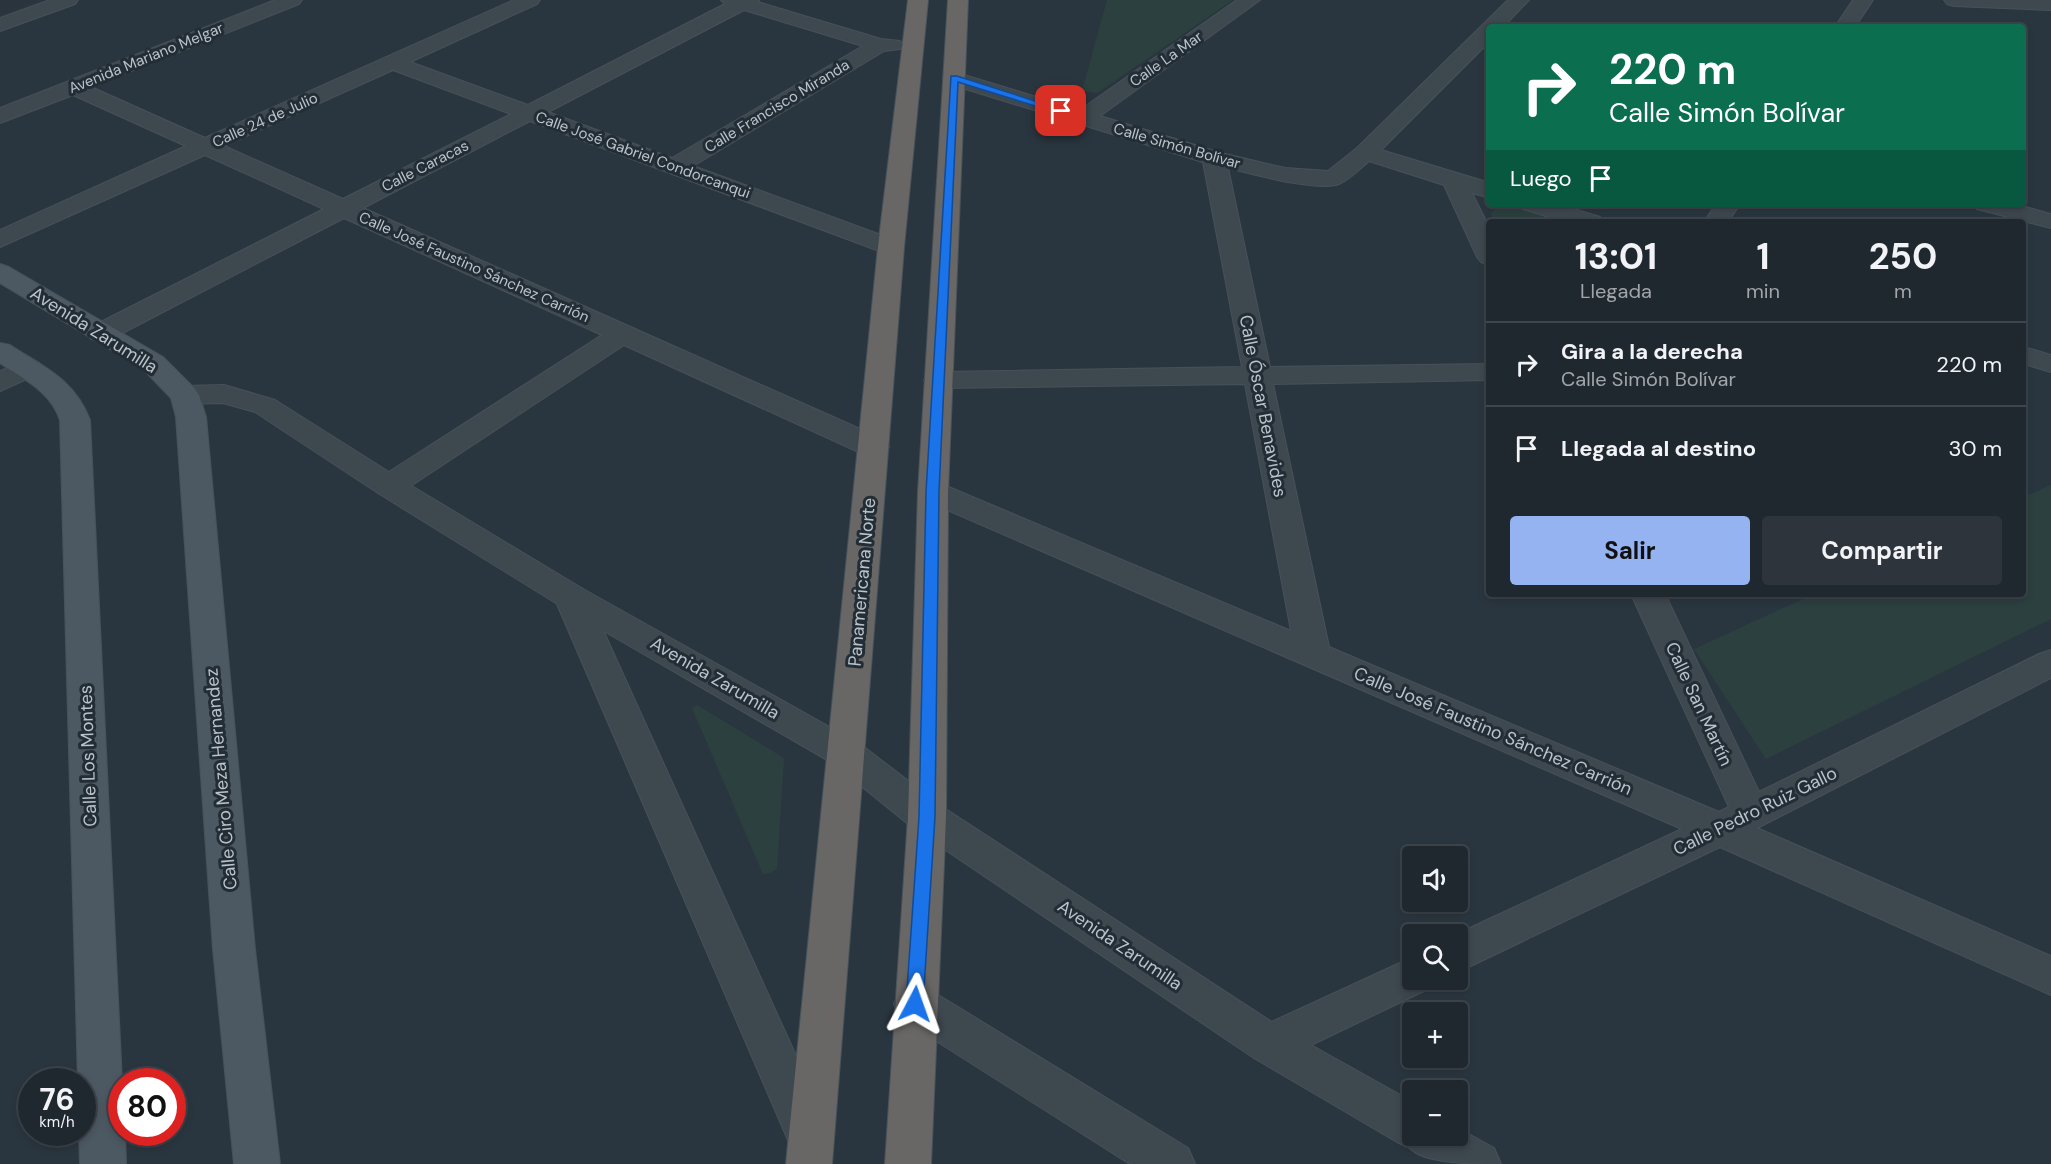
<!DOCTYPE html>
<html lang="es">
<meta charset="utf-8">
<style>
:root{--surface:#20282f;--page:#2d343b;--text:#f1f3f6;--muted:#a2a6aa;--line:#3d444b;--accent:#95b2f1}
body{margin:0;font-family:"DM Sans",sans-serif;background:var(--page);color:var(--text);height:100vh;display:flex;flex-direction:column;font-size:22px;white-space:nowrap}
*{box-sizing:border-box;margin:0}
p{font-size:20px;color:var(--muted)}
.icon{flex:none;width:33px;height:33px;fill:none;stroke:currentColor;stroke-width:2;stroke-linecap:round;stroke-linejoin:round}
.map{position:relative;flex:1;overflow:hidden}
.sheet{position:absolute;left:1486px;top:219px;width:540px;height:378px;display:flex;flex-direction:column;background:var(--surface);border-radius:6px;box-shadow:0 3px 9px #0003,0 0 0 2px var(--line)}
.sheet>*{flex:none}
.banner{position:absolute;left:1486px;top:24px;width:540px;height:183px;border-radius:6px;box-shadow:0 3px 9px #0003,0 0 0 2px var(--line);background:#0b6e4f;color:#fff;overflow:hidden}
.controls{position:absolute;left:1402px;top:846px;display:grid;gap:12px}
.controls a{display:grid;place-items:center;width:66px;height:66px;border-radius:6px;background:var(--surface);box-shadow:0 3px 9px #0003,0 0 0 2px var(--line);font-size:30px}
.speed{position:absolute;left:18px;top:1068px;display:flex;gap:12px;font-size:30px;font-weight:700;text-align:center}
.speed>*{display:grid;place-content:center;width:78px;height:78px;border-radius:50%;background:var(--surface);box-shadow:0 3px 9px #0003,0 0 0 2px var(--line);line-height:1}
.speed small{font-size:15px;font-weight:400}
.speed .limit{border:9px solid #d22;background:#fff;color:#111}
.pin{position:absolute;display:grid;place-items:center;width:51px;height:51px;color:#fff;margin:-26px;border-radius:12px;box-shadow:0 3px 9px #0006}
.me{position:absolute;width:66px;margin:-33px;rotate:4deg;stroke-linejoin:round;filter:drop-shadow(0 0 4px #0008)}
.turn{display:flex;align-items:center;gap:21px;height:126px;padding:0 24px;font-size:27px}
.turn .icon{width:78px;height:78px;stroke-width:2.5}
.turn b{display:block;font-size:42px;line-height:51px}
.then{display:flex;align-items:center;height:57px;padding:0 24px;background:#0003;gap:12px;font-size:22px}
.eta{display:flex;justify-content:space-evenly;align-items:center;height:102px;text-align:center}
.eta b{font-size:36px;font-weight:700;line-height:42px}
.button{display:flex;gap:12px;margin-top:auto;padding:12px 24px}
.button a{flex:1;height:69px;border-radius:6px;background:var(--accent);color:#111;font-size:24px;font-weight:700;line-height:69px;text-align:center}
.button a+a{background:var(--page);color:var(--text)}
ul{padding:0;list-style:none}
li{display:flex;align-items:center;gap:18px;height:84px;padding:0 24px;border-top:2px solid var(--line)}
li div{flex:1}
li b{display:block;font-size:22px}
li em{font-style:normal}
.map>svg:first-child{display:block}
</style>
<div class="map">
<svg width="2051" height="1164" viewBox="0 0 2051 1164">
<rect width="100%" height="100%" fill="#2a363f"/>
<g fill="#2c403f">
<polygon points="1107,0 1233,0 1097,93 1082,91"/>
<polygon points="1516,205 1570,222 1495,222 1491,214 1496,207"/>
<polygon points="2051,485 2051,619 1766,759 1694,649 1814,594 2024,594 2024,497"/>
<polygon points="697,705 784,758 777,869 770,873 763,874 692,708"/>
</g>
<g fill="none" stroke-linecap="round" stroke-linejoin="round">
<defs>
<g id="minor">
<polygon points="50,0 78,0 75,4 0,31 0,18"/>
<path d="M275,0H302L299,4L91,87L205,138L514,0H540L537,4L410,62L528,105L725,4L721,0H759L758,2L881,39L900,41L903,45L900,49L884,51L693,166L900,242L904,247L900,252L891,255L882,252L530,121L363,208L885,440L889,447L885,454L874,456L863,454L624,345L400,493L389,496L378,493L374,486L378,479L602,335L344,218L111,339L101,341L91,339L87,333L91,327L324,209L205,155L0,247V230L186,146L73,95L0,123V108ZM744,10L863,46L672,158L548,112ZM393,70L511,114L343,199L224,146Z"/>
<path d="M1237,0H1260L1100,116L1221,153L1285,168L1328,171L1357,148L1508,0H1529L1503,27H1490V41L1381,150L1490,183V198L1472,193L1490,229V265L1481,262L1477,257L1444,185L1369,161C1360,169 1349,180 1339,184C1315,192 1253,174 1228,168L1270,367L1490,364V380L1273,384L1329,647L1719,812L1729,807L1631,594H1665L1759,792L2039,654L2051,650V678L1757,828L2051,956V995L1720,847L1458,972L1457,934L1682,829L922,499L918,492L922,485L933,482L944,485L1291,631L1245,384L938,388L928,386L924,380L928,374L938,372L1242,367L1203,162L946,83L943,78L946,73L954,72L1080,110Z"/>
<polygon points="1853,0 1873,0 1855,27 1835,27"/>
<polygon points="1944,0 2051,0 2051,10 1954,6 1947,4"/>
<polygon points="1520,204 1558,204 1600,217 1603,222 1565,222 1523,209"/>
<polygon points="1716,204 1740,204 1728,222 1704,222"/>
<polygon points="1974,204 2014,204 2051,214 2051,228 1977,209"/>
<polygon points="2024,347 2051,355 2051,372 2024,364"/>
<polygon points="28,360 38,362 42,368 38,374 0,391 0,371"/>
<polygon points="571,585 583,589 588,597 826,1122 833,1138 826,1154 810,1160 794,1154 554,597 559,589"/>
<polygon points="1413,957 1413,980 1432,980 1428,989 1284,1058 1269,1064 1254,1058 1247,1044 1254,1030"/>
</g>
<g id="tertiary">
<path d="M224,385L275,400L400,479L583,589L860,744L941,806L1284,1030L1413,1102V1136H1458V1128L1494,1148L1501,1164C1478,1164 1423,1164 1410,1148L1397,1142L1254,1058L913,828L834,764L559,605L378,493L255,412L223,403L185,404L175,401L171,395L175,389L185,386Z"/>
<polygon points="915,985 930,990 1188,1148 1195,1164 1130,1164 900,1018 894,1004 900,990"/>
</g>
<g id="secondary">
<polygon points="0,264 9,267 163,357 195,389 199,395 206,417 255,949 280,1164 234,1164 213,949 176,417 171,398 143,369 0,283"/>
<path d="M0,343L10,345C45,368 74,379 90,420L122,1082V1132H125L126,1164H80L79,1132H82V1082H78L60,420C50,391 25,380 0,363Z"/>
</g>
<g id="trunk">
<polygon points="908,0 928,0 904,247 832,1164 786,1164 878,247"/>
<polygon points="948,0 968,0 948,492 946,817 931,1164 885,1164 908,817 918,492"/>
</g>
</defs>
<use href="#minor" stroke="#475159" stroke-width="2"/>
<use href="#tertiary" stroke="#475159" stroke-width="2"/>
<use href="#secondary" stroke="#475159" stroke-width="2"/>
<use href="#trunk" stroke="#48535a" stroke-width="2"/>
<use href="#minor" fill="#3e484f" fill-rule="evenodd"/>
<use href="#tertiary" fill="#3e484f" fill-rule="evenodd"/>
<use href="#secondary" fill="#4c5862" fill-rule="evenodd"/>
<use href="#trunk" fill="#686766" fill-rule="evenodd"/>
</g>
<polygon fill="#2a343c" points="0,0 34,0 34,1 0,14"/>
<polygon fill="#1a73e8" stroke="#114b97" stroke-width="1.5" points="951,76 957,76 1066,111 1058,113 958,82 939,492 935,817 923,1004 921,1010 915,1012 908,1010 906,1004 919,817 926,492"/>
<g text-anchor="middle" stroke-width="6" stroke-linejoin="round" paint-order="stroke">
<g font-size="15" fill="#bac3ca" stroke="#222d35">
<text transform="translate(146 58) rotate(-22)" y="5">Avenida Mariano Melgar</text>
<text transform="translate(1166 59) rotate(-35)" y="5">Calle La Mar</text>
<text transform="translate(777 106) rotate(-31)" y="5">Calle Francisco Miranda</text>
<text transform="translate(265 120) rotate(-24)" y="5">Calle 24 de Julio</text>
<text transform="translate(1177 146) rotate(16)" y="5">Calle Simón Bolívar</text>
<text transform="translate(643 155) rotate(20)" y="5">Calle José Gabriel Condorcanqui</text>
<text transform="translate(425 166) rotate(-27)" y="5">Calle Caracas</text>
<text transform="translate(474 267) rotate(24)" y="5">Calle José Faustino Sánchez Carrión</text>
</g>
<g font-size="18" fill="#bac3ca" stroke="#222d35">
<text transform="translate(94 330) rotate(32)" y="6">Avenida Zarumilla</text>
<text transform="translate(1263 406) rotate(79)" y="6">Calle Óscar Benavides</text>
<text transform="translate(862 582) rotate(-85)" y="6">Panamericana Norte</text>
<text transform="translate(715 678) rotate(30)" y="6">Avenida Zarumilla</text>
<text transform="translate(1699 704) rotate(65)" y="6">Calle San Martín</text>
<text transform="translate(1493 731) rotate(23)" y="6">Calle José Faustino Sánchez Carrión</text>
<text transform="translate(88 756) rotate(-92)" y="6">Calle Los Montes</text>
<text transform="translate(221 779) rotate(-95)" y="6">Calle Ciro Meza Hernandez</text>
<text transform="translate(1755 811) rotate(-26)" y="6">Calle Pedro Ruiz Gallo</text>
<text transform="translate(1120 945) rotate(34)" y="6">Avenida Zarumilla</text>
</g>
</g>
</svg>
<div class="controls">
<a><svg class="icon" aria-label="sound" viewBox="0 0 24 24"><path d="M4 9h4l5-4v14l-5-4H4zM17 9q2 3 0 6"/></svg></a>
<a><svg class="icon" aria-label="search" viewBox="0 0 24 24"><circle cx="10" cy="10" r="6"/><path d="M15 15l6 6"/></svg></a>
<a>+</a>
<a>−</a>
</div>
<div class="speed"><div>76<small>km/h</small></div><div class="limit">80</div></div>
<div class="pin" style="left:1061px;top:111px;background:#d93025"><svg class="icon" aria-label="arrive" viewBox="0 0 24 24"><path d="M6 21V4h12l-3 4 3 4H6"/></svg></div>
<svg class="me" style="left:915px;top:1004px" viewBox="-20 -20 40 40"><path d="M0-17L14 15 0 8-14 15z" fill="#1a73e8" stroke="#fff" stroke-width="4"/></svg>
<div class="banner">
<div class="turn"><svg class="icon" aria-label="right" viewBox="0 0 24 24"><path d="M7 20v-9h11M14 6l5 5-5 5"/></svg><div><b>220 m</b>Calle Simón Bolívar</div></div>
<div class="then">Luego<svg class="icon" aria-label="arrive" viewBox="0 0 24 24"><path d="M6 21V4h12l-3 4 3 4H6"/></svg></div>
</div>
<section class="sheet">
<div class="eta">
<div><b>13:01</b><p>Llegada</p></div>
<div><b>1</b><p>min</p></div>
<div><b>250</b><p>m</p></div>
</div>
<ul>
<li><svg class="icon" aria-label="right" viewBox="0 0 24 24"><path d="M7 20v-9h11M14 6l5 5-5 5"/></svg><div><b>Gira a la derecha</b><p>Calle Simón Bolívar</p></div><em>220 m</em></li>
<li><svg class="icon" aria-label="arrive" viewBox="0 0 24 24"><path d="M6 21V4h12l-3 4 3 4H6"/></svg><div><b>Llegada al destino</b></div><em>30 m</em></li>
</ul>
<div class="button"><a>Salir</a><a>Compartir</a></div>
</section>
</div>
